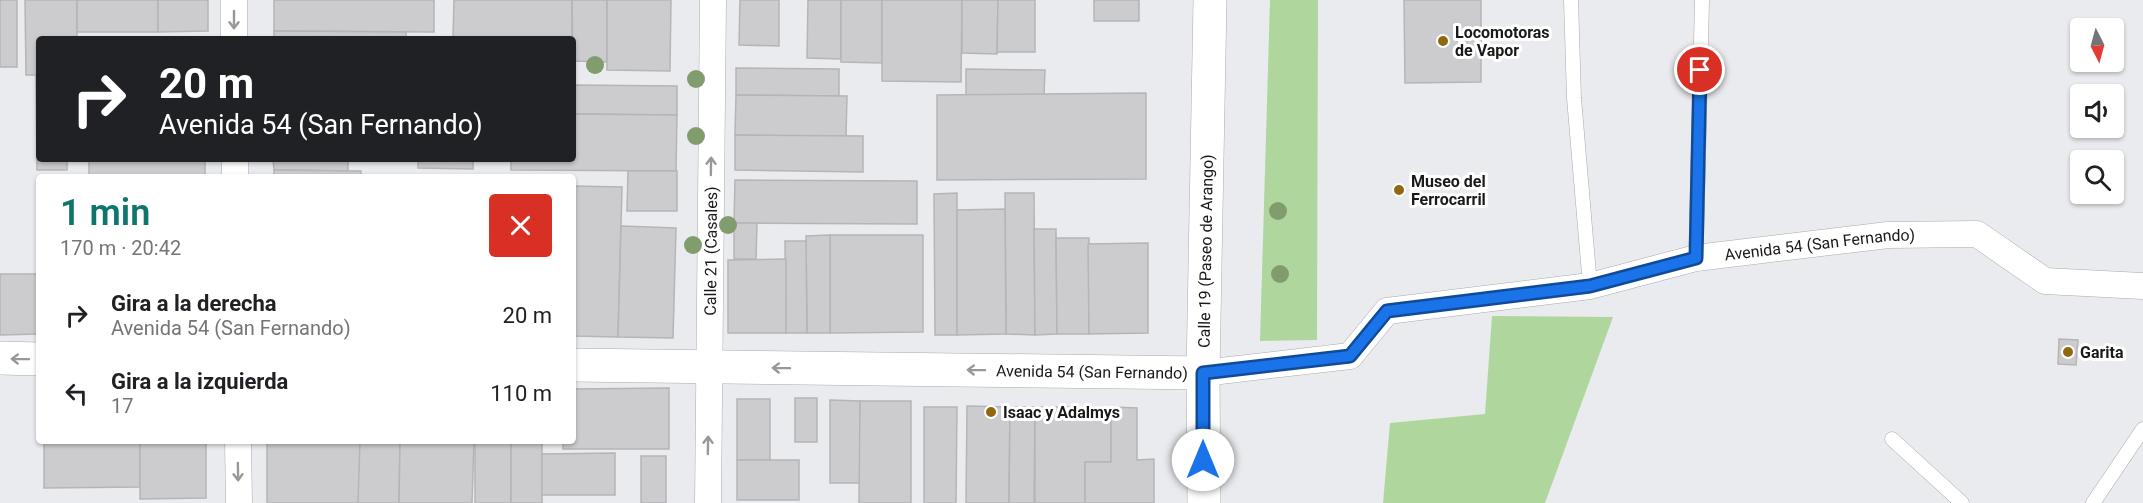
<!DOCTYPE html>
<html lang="es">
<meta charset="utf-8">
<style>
:root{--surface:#fff;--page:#f2f2f2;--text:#202124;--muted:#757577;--accent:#0f766e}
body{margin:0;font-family:Roboto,sans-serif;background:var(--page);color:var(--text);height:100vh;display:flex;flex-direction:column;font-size:22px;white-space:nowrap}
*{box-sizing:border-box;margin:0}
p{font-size:20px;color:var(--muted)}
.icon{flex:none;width:33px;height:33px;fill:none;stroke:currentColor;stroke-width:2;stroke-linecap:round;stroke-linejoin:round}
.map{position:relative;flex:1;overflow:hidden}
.side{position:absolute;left:36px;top:174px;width:540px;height:270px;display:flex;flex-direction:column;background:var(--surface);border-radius:6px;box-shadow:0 2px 4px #0004}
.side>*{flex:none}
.guide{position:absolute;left:36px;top:36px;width:540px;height:126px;border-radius:6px;box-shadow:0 2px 4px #0004;background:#202124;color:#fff;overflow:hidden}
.needle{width:39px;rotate:174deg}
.buttons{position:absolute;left:2070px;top:18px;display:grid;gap:12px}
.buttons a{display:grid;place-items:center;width:54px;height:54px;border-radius:6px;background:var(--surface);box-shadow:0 2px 4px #0004;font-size:30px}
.pin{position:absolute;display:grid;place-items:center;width:51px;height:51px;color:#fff;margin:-26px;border:3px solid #fff;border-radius:50%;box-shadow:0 2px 6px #0007}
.me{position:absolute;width:66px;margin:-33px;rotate:0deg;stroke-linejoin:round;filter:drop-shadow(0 0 4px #0008)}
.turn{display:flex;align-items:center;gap:21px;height:126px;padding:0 24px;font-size:27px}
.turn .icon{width:78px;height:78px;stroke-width:2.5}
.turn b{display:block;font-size:42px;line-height:51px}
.round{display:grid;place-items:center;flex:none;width:63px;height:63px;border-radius:6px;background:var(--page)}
.overview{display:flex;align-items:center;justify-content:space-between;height:102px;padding:0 24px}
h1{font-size:36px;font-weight:600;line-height:45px;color:var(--accent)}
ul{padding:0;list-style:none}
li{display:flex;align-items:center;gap:18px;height:78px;padding:0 24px}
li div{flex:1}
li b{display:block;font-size:22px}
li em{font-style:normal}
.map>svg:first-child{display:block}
</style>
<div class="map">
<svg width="2143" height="503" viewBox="0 0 2143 503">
<rect width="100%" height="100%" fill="#eaebee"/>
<g fill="#afd79d">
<polygon points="1270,0 1318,0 1317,340 1260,341"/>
<polygon points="1492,316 1613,317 1545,503 1383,503 1390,423 1485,414"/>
</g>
<g fill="#cccccf" stroke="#b5b5b8" stroke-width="1.5">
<rect x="0" y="0" width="17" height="67"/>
<polygon points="25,0 77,0 77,39 39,39 39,75 26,75"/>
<rect x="77" y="0" width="81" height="32"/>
<polygon points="158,0 208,0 208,31 158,32"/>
<polygon points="274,0 434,0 434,32 274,31"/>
<polygon points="454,0 572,0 572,38 453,37"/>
<polygon points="572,0 607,0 607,62 573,61"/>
<polygon points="607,0 671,0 670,71 607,70"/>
<polygon points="740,0 779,0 779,46 739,45"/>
<polygon points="808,0 841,0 841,59 807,58"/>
<polygon points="841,0 882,0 882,63 841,62"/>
<polygon points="882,0 962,0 961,82 882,81"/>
<polygon points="962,0 998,0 997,54 962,53"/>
<polygon points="998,0 1035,0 1035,52 997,52"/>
<rect x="1094" y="0" width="45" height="21"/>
<polygon points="1404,0 1481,0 1481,82 1405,83"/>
<polygon points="274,31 406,32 406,39 274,39"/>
<polygon points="736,68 839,69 839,96 736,95"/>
<polygon points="966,69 1045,70 1044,95 966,95"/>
<polygon points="36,75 39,75 39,159 67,159 67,170 37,170"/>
<polygon points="573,85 677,86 677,115 573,114"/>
<polygon points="1146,93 1146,179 937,180 937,95"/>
<polygon points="736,95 847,96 846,137 735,135"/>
<polygon points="573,114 677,115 676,171 511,170 511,159 573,159"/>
<polygon points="735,135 863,136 863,172 735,170"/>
<rect x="89" y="159" width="116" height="18"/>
<polygon points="273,159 348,159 348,171 274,170"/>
<polygon points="418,159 473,159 473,169 418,168"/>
<polygon points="274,170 361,171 361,177 274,177"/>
<polygon points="628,171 677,171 677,211 627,211"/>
<polygon points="735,180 917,181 917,224 734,223"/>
<polygon points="573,186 622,187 618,337 573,336"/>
<polygon points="957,193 957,335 935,335 934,194"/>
<polygon points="1005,193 1034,193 1035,335 1006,334"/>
<polygon points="1005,209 1006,334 957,335 957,210"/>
<polygon points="734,223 757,223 756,259 734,259"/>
<polygon points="621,226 676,228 673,338 618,337"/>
<polygon points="1034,229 1056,229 1057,334 1035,335"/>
<polygon points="830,235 923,235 923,332 830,333"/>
<polygon points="830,235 830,333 807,333 806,236"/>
<polygon points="1056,238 1089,238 1089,334 1057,334"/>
<polygon points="785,241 806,241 807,333 786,333"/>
<polygon points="1148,243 1148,333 1089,334 1088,244"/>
<polygon points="786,259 786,333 728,333 728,260"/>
<polygon points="0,274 39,274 39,334 0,335"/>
<polygon points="2059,339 2078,340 2076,365 2058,364"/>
<polygon points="669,388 669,449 563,449 563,441 573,441 573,389"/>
<rect x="795" y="398" width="22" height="44"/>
<rect x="737" y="399" width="33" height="61"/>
<polygon points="830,400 860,401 860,483 830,483"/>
<polygon points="860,401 911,401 911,503 859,503"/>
<polygon points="967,406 1010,407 1009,503 966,503"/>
<polygon points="924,407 957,407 956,503 924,503"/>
<polygon points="1010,407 1035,407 1034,503 1009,503"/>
<polygon points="1035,407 1111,407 1111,462 1085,462 1085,503 1035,503"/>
<polygon points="1111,407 1137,408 1137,460 1154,459 1154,503 1085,503 1085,462 1111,462"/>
<polygon points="44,441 140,441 140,487 44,488"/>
<polygon points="140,441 206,441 206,498 140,499"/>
<polygon points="267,441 361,441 362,503 267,503"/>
<polygon points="360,441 400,441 399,503 358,503"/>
<polygon points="400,441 474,441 472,503 399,503"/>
<rect x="475" y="441" width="36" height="62"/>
<rect x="511" y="441" width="31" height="62"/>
<polygon points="615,453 615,495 542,495 542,454"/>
<rect x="641" y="456" width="25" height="47"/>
<rect x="737" y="460" width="62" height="40"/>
</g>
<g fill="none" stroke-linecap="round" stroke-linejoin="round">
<defs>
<g id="service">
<polyline points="1571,0 1574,98 1590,286"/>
<polyline points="1696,258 1702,0"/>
<polyline points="1892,439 1962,503"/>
<polyline points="2093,503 2143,429"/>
</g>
<g id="minor">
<polyline points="234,0 234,39"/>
<polyline points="235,159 235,177"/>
<path id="s1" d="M1203,373L1350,356L1387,311L1590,286L1696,258L1888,235L1977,234L2045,281L2143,286"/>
<polyline points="238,441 239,503"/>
<path id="s2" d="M708,503L713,0"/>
</g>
<g id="tertiary">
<polyline points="0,358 39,359"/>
<path id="s3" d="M573,365L1203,373"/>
</g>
<g id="secondary">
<path id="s4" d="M1204,503L1203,373L1210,0"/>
</g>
</defs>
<use href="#service" stroke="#aaabad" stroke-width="15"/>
<use href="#minor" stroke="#aaabad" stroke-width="27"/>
<use href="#tertiary" stroke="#aaabad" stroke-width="34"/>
<use href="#secondary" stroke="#aaabad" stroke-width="34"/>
<use href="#service" stroke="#fff" stroke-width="14"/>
<use href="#minor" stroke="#fff" stroke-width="26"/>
<use href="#tertiary" stroke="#fff" stroke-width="33"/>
<use href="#secondary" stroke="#fff" stroke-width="33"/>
</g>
<g fill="#829d6d">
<circle cx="595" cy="65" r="9"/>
<circle cx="696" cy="79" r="9"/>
<circle cx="696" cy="136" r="9"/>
<circle cx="1278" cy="211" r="9"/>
<circle cx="728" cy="225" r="9"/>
<circle cx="693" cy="245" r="9"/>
<circle cx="1280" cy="274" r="9"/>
</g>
<defs><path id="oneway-shaft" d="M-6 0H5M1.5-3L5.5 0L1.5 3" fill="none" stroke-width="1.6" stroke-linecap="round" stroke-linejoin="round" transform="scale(1.5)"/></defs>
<g stroke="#989898">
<use href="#oneway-shaft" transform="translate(234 20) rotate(90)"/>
<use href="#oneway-shaft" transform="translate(711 166) rotate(-89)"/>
<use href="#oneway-shaft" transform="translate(20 359) rotate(-179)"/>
<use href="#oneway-shaft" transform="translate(781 368) rotate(-179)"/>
<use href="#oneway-shaft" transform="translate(976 370) rotate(-179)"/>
<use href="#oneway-shaft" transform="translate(708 445) rotate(-89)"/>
<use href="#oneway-shaft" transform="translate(238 472) rotate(89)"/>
</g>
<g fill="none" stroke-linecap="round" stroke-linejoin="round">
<defs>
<polyline id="route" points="1203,460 1203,373 1350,356 1387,311 1590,286 1696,258 1700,70"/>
</defs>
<use href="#route" stroke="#114b97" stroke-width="15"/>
<use href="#route" stroke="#1a73e8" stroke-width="10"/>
</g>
<g fill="#91680f" stroke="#fff" stroke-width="2">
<circle cx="1443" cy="41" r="6"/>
<circle cx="1399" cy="190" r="6"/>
<circle cx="2068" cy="352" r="6"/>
<circle cx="991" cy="412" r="6"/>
</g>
<g text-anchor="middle" stroke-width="6" stroke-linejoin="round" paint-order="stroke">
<g font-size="16" font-weight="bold" fill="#19191a" stroke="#fff" text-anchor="start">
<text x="1455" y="38">Locomotoras<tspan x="1455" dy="18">de Vapor</tspan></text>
<text x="1411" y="187">Museo del<tspan x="1411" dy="18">Ferrocarril</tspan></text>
<text x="2080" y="358">Garita</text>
<text x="1003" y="418">Isaac y Adalmys</text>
</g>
<g font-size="16" fill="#19191a" stroke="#fff">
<text dy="6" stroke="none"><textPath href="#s1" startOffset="645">Avenida 54 (San Fernando)</textPath></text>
<text dy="6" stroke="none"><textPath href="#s2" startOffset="252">Calle 21 (Casales)</textPath></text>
<text dy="6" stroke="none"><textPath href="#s4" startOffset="252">Calle 19 (Paseo de Arango)</textPath></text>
<text dy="6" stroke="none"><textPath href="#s3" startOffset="519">Avenida 54 (San Fernando)</textPath></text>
</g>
</g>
</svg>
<div class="buttons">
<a><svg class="needle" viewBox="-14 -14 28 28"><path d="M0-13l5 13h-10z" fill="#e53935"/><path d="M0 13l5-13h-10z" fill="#757577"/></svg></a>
<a><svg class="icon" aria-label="sound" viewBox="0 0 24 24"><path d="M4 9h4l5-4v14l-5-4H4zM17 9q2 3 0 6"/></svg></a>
<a><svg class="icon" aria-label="search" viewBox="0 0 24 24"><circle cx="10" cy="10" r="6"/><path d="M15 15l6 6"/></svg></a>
</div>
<div class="pin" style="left:1700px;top:70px;background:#d93025"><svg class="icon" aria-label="arrive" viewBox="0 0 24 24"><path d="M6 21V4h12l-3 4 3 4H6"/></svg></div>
<svg class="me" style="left:1203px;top:460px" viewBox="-20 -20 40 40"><circle r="19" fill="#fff"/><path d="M0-13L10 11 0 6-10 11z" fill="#1a73e8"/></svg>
<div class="guide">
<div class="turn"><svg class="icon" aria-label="right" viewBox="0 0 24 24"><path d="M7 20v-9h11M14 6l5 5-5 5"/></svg><div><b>20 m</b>Avenida 54 (San Fernando)</div></div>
</div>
<section class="side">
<div class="overview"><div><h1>1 min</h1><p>170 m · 20:42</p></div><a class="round" style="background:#d93025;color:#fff"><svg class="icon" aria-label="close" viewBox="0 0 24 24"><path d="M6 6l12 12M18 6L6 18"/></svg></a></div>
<ul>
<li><svg class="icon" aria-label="right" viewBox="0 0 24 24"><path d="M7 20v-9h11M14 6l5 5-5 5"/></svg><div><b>Gira a la derecha</b><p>Avenida 54 (San Fernando)</p></div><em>20 m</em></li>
<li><svg class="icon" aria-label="left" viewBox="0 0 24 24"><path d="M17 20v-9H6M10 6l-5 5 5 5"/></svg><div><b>Gira a la izquierda</b><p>17</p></div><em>110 m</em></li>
</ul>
</section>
</div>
